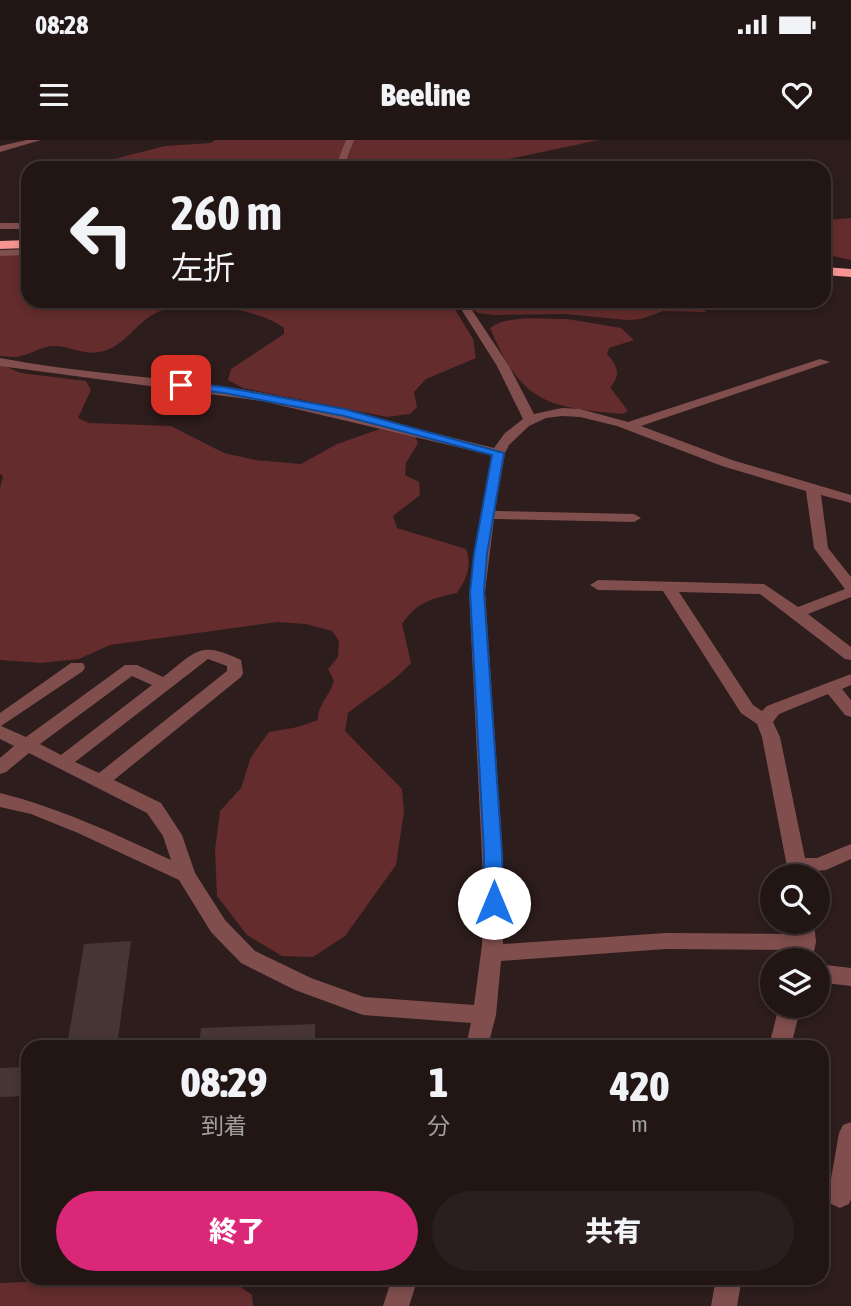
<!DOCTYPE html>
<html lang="ja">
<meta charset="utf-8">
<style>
:root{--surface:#221615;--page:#2a1f1e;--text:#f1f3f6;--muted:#a29fa0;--line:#3f3534;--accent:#db2777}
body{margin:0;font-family:"Asap Condensed","Noto Sans JP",sans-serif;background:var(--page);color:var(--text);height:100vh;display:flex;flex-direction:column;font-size:26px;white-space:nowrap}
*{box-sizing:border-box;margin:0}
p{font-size:23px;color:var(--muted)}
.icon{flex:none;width:38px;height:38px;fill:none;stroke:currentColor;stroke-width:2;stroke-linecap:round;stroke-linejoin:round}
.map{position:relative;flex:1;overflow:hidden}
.sheet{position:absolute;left:21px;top:900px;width:808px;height:245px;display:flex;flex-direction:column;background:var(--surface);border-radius:21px;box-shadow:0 4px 10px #0003,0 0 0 2px var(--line)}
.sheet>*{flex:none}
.hud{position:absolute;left:21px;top:21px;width:810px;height:147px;border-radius:21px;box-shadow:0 4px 10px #0003,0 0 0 2px var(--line);background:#221615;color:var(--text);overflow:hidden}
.controls{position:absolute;left:760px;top:724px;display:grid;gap:14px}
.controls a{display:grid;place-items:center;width:70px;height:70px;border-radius:50%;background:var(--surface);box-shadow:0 4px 10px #0003,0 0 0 2px var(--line);font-size:35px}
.pin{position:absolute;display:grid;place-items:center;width:60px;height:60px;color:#fff;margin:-30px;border-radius:14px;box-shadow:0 4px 10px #0006}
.me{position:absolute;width:77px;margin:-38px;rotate:0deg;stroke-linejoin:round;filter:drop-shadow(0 0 5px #0008)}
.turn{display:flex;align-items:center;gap:24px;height:147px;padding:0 35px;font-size:32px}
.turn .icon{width:91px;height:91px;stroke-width:2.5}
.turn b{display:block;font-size:49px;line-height:60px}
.eta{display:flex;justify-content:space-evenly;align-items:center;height:119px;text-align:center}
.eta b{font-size:42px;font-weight:800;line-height:49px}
.action{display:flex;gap:14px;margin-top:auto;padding:14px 35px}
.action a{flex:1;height:80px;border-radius:42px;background:var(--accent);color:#fff;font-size:28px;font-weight:800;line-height:80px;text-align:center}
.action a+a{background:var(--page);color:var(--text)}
.status{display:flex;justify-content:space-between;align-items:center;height:49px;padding:0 35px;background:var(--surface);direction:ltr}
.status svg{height:19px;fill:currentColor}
header{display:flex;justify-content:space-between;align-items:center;height:91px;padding:0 35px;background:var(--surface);font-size:32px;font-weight:800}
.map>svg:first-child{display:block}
</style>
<div class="status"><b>08:28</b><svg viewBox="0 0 49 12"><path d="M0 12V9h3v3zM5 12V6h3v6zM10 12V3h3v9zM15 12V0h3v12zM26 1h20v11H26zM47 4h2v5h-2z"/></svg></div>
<header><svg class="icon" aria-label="menu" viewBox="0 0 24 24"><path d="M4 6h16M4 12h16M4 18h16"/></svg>Beeline<svg class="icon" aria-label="heart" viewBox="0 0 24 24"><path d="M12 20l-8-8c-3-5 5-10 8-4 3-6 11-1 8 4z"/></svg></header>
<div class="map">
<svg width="851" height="1166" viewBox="0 0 851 1166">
<rect width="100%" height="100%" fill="#2d1d1c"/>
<g fill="#642c2c">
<polygon points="215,0 599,0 509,19 494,28 79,28 165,6 211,3"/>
<polygon points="851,78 851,120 824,114 824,80"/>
<path d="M0,115H28V161H450L473,199L476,218L426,239L414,252L417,267L410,274L387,277L243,248L228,240L231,229L284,194V188C257,168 186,157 156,173C135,183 123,209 99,212C85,215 71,207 57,206C43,205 34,213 21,216C15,218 7,216 0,216Z"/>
<polygon points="466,161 670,161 697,166 707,172 663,171 641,179 627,180 565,174 493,175 479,173 472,170"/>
<path d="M567,179L621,188L634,200L609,208L607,214C617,225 622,235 610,247L628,271L623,274C546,267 522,263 490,188C509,174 544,179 567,179Z"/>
<path d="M0,224L21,233L86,241L91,250L78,278L89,283L171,286L224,313L255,320L301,324L337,304L380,289L415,296L418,303L406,323L405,335L419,342L420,355L393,376L397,388L466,409C472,426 467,438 457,453C431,459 418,461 402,484L411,523C392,544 369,556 348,573L345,591L402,649L404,672L396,725L345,796L313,817L282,816L247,795L217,756L215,710L220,671L241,648L251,617L269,592L298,587L318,580C317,566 330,555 334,541L328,529L338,517L339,501L332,491L306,484L277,482L110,505L79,519L40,523L0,520V348L3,336L0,334Z"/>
<polygon points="118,1138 228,1138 252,1155 253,1166 0,1166 0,1143"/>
</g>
<g fill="#473534">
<polygon points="131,801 117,906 67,906 84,804"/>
<polygon points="315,884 315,906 199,906 201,888"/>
<polygon points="28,927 28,956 0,957 0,928"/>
</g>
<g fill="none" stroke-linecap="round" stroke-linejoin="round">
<g fill="#804f4d" fill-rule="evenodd">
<polygon points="27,0 41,0 0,12 0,6"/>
<polygon points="346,0 354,0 343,28 335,28"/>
<rect x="0" y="83" width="28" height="6"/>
<polygon points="28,109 28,115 0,116 0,110"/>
<path d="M456,161H466L509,226L534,274L562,268L580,269L628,282L820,219L830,222L641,286L732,320L851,355V363L821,355L828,408L851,437V457L808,474L851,507V520L845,519L760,454L679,452L753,565L762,571L767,566L851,534V545L842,549L851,560V577L845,575L828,554L779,574L773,582L780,597L805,718H817L851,704V719L826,730L808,732L809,737H789L762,597L757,584L741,573L663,451L598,450L590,445L598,440L764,444L798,467L845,449L814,408L806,351L722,326L617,286L580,277L562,276L546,278L529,286L509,305L505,313L495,371L634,374L641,378L634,382L494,379L485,452L502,703L503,804L666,793L795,794L794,782H814L816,802L812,821H790L793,810L666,809L501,821L496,875L488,906H466L471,883L363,875L295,850L241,823L211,792L179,740L78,693L31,674L0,667V653C60,668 115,694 171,720L163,696L147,673L29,613L6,632L0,634V618L14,606L0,599V573L71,523H83L85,527L83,531L1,586L26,597L125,525H137L163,537C197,511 199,500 241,520L243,533L241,537L114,640L161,663L182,695L195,733L225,780L255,811L311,838L364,857L474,865L482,805L483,737L469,452L491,315L262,261L0,226V218C76,233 152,236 228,247C318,261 406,287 494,308L505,293L523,279L497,226ZM208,519L227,526V531L99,633L75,622ZM132,536L152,545L61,615L40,604Z"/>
<polygon points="817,824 851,828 851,846 817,842"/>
<polygon points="779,866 801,866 791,906 769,906"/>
<polygon points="851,982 851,1059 849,1064 840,1068 831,1064 828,1056 839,993 843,985"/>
<polygon points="392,1138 418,1138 409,1166 383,1166"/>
<polygon points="716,1138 742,1138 737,1166 711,1166"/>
</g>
<g fill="#f69491" fill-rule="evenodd">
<polygon points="28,100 28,108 0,109 0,101"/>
<polygon points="824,127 851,129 851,137 824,135"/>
</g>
</g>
<polygon fill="#1a73e8" stroke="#114b97" stroke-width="2" points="181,242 224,247 344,269 504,313 487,414 484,452 502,713 503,763 500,768 487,768 484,763 484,713 470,452 474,414 492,315 344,276 224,253 177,248 177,243"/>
</svg>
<div class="controls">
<a><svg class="icon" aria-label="search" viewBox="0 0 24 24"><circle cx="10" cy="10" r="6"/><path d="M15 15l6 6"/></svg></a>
<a><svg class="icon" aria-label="layers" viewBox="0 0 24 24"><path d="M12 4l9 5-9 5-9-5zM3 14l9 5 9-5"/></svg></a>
</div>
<div class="pin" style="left:181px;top:245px;background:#d93025"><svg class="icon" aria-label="arrive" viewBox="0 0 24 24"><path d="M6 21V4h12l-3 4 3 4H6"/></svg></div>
<svg class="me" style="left:494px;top:763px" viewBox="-20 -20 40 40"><circle r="19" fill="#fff"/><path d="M0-13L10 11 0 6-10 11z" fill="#1a73e8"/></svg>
<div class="hud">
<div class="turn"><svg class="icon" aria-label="left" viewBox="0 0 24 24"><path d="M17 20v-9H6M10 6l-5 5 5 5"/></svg><div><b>260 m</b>左折</div></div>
</div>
<section class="sheet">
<div class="eta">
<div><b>08:29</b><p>到着</p></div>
<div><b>1</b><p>分</p></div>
<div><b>420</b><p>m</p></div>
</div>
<div class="action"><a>終了</a><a>共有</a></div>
</section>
</div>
